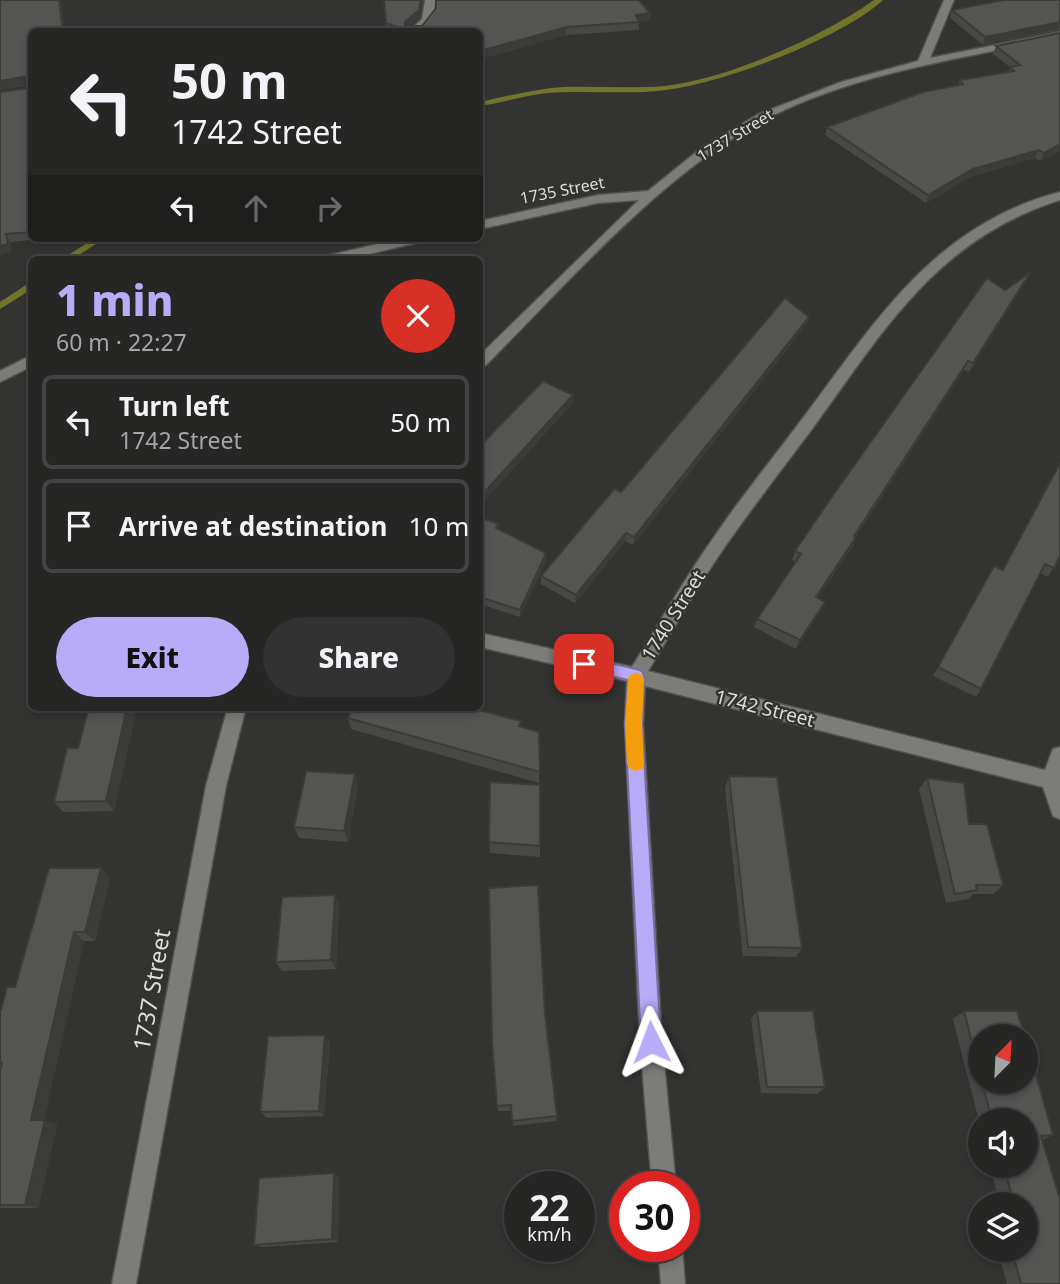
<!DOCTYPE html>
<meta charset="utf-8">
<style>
:root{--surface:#262625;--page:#323232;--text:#f1f3f6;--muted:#a4a5a7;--line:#424342;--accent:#b8abf7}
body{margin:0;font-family:"Noto Sans",sans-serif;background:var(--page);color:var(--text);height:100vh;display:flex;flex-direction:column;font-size:26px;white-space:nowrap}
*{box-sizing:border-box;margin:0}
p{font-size:23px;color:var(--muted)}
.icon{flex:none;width:38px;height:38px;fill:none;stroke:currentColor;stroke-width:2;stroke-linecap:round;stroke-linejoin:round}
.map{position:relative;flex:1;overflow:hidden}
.drawer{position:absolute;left:28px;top:256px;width:455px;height:455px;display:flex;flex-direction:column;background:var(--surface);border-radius:10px;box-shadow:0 4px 10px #0003,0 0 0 2px var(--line)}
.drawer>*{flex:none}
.hud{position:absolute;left:28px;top:28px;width:455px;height:214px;border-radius:10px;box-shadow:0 4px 10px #0003,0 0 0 2px var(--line);background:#262625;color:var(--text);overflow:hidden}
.needle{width:46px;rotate:24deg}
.buttons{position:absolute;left:968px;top:1024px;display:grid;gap:14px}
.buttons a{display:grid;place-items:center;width:70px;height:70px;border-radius:50%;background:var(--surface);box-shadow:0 4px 10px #0003,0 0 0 2px var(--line);font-size:35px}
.speed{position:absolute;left:504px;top:1171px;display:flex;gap:14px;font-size:35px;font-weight:700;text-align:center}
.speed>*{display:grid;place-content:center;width:91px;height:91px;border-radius:50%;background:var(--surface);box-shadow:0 4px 10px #0003,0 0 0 2px var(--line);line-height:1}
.speed small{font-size:18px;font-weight:400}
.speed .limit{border:10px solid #d22;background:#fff;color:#111}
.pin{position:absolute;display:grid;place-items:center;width:60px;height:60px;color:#fff;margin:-30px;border-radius:14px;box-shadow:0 4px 10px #0006}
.me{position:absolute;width:77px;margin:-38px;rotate:357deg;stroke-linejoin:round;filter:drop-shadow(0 0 5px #0008)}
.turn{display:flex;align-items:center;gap:24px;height:147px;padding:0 28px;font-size:32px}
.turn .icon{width:91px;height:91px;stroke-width:2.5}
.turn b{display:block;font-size:49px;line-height:60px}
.lanes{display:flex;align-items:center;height:66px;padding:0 28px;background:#0003;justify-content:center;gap:35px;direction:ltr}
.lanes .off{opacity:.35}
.round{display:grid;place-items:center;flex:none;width:74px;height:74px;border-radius:37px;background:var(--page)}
.overview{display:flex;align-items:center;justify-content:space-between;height:119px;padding:0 28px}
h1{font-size:42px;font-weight:800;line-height:52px;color:var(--accent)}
.action{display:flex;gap:14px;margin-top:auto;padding:14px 28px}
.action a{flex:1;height:80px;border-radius:42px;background:var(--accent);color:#111;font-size:28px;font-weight:800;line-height:80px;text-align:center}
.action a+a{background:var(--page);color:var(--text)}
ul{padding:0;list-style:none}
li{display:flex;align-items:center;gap:21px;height:94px;margin:0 14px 10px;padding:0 14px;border:4px solid var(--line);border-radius:10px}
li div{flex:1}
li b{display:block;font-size:26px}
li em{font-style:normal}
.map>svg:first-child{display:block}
</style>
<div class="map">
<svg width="1060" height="1284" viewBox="0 0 1060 1284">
<rect width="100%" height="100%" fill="#333331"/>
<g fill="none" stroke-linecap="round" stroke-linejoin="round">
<g fill="#71742a" fill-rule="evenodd">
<path d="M874,0H883C840,39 724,83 666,90C627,95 587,90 548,93C525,95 502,103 480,106V102C507,96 535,89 563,87C597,86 631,89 664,86C728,79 822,37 874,0Z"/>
<polygon points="95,238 105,238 73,259 62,259"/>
<polygon points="32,281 32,289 0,309 0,302"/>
</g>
<defs>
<g id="minor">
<polygon points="425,0 435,0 434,14 421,32 408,32 422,19"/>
<path d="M944,0H954L930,58L1060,32V38C962,58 855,73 766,119C661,174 568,283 485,366L480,368V355L639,200L598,203L480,229V221L598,195L648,191L704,146L759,114L841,82L918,61Z"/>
<path d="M1060,192V200C938,239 886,327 815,425C785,465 755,504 726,545C698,585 674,629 648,671L1045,770L1053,749L1060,747V819L1053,816L1043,787L645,686L643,724L662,1042L676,1186H652L640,1042L625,724L627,681L480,647V633L632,667C659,624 684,579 714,537C742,496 773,458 803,418C876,321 934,225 1060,192Z"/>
<polygon points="403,238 425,238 424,241 348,259 324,259 326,256"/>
<polygon points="32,355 32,366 0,382 0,371"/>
<polygon points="228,707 246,707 226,786 136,1284 112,1284 206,786"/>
<polygon points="658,1246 682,1246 685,1284 661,1284"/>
</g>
</defs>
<use href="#minor" stroke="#51514f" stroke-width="3"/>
<use href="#minor" fill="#7c7c79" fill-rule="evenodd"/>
</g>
<g fill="#484947">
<polygon points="0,0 32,32 32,238 52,238 10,242 11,252 0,255 30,85 0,90"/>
<polygon points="384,0 420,18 411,26 650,13 649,21 639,22 639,30 566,35 480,59 480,32 386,31"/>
<polygon points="1060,0 1060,30 983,45 950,18 952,10"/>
<polygon points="1060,33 1060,151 1040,161 1035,158 970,177 926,203 825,135 827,127 958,85 960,80 1008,72 1010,67 993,54 996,46"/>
<polygon points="1025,283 969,372 964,370 856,536 853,546 817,598 821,610 796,649 754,627 757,619 796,562 792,560 795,551 1005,290"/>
<polygon points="809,317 806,325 633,545 625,541 575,603 541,584 541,576 621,492"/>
<polygon points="1060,462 1060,556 1048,577 1040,573 981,689 976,697 933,676 989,575 1003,570"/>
<polygon points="480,517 546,560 520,617 480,604"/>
<polygon points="89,707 144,707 143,712 136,712 114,811 63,812 54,802 78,748"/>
<polygon points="348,718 521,726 539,732 539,783 351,729"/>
<polygon points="729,776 802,948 796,957 743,956 725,788"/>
<polygon points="927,778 969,824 1003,885 993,894 973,894 968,899 946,903 919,789"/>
<polygon points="540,785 540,857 490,853 489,842"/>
<polygon points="358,786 348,842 299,838 294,827"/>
<polygon points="101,868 110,878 95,941 84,941 44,1120 57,1125 38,1208 0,1208 0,1010"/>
<polygon points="335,895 339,905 336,969 282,971 276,962"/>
<polygon points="757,1011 825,1087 817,1094 761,1093 751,1019"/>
<polygon points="964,1011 980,1036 980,1082 1026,1082 1053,1135 1042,1140 1060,1284 1007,1284 998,1250 1026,1250 1026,1204 987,1204 986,1201 998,1197 990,1166 1026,1166 1026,1120 980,1120 980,1125 953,1019"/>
<polygon points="545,1014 557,1116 556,1121 513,1126 512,1111 498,1111 497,1106"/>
<polygon points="325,1035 330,1042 324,1116 267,1118 260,1112"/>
<polygon points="339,1177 338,1242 262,1247 254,1245"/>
</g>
<g fill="#3b3c39">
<polygon points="59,0 61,0 65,32 63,32"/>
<polygon points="421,0 423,0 420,18 406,30 406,32 405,22"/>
<polygon points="650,13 649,21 635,23 636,15"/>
<polygon points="1060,22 1059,29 983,45 985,37"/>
<polygon points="567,27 566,35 480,59 480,51"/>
<polygon points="28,76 32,84 0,90 0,81"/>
<polygon points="1060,144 1060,151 1040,161 1044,153"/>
<polygon points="1039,150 1035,158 970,177 926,203 928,195 973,169"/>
<polygon points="6,234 10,242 11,252 0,255 0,246"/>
<polygon points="1030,273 1025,283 969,372 973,363"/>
<polygon points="809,317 806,325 633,545 634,537"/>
<polygon points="968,361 964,370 850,544 854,536"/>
<polygon points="573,395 573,403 480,506 480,497"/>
<polygon points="626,533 625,541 575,603 576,595"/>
<polygon points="856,537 853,546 812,606 816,597"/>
<polygon points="546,553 546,560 520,617 520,610"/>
<polygon points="825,602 821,610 796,649 800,640"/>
<polygon points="127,707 133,707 136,712 114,811 106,801"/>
<polygon points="355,774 358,786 348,842 344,831"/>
<polygon points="101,868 110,878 95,941 85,932"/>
<polygon points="335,895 339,905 336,969 331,960"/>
<polygon points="74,932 84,941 43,1126 31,1120"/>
<polygon points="325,1035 330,1042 324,1116 319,1111"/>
<polygon points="45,1120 57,1125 38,1208 25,1205"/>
<polygon points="334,1173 339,1177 338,1242 332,1239"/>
</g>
<g fill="#545552" stroke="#3b3c39" stroke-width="2">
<polygon points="0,0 59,0 63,32 32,32 32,232 6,234 8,244 0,246 0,92 29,88 31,79 28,76 0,81"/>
<polygon points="384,0 421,0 419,10 405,22 405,26 422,26 436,8 436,0 639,0 650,13 636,15 639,22 567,27 480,51 480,32 410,32 386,23"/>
<polygon points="1004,0 1060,0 1060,22 985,37 952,10"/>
<polygon points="1060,33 1060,144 1044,153 1039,150 973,169 928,195 827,127 923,92 963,84 960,80 1014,71 1010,67 1020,65 996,46"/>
<polygon points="1030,273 973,363 968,361 854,536 856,537 816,597 825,602 800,640 757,619 801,554 795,551 831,498 987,278 1005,290"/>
<polygon points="785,298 809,317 634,537 626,533 576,595 541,576 614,489 621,492"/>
<polygon points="543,381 573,395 480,497 480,446"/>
<polygon points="1060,463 1060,556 1054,568 1045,564 981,689 938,667 994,566 1003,570"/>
<polygon points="480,517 498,524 496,528 546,553 520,610 480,597"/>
<polygon points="89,707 127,707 106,801 54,802 67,748 78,748"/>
<polygon points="353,707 467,707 521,721 519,726 539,732 540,772 348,718"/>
<polygon points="306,771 355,774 344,831 294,827"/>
<polygon points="729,776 777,777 802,948 748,947"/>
<polygon points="927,778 964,783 969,824 987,824 1003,885 976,885 977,890 955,894"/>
<polygon points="490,782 540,785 540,846 489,842"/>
<polygon points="49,868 101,868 85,932 74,932 31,1120 45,1120 25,1205 0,1205 0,1070 2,1063 0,1063 0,1010 1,1010 7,987 15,987"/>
<polygon points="538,885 545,1014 557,1116 512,1121 511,1105 497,1106 492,1042 489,888"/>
<polygon points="335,895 331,960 276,962 282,897"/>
<polygon points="757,1011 813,1011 825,1087 767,1087"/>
<polygon points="964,1011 1017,1011 1025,1036 980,1036 980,1074"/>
<polygon points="325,1035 319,1111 260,1112 268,1036"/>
<polygon points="1026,1039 1053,1135 1041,1136 1060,1199 1060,1284 1021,1284 1012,1250 1026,1250 1026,1204 1001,1204 999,1197 1012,1197 1004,1166 1026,1166 1026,1120 992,1120 982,1082 1026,1082"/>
<polygon points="334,1173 332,1239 254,1245 259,1178"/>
</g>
<polygon fill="#b8abf7" stroke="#786fa1" stroke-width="2" points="584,657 636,669 642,671 644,676 642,724 661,1042 658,1050 651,1053 644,1050 641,1042 625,724 628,680 578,668 576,664 578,659"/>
<polygon fill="#f59e0b" points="636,673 642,675 644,679 642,724 644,764 642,769 636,771 630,769 627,764 625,724 628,679 630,675"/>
<g text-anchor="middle" stroke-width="5" stroke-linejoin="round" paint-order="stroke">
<g font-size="16" fill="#dddddb" stroke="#333331">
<text transform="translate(735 135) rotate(-31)" y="6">1737 Street</text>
<text transform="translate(562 190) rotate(-11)" y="6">1735 Street</text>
</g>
<g font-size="19" fill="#dddddb" stroke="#333331">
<text transform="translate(673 615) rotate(-58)" y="7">1740 Street</text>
<text transform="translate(765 708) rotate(14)" y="7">1742 Street</text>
</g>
<g font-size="23" fill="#dddddb" stroke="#333331">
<text transform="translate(152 990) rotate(-80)" y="8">1737 Street</text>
</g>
</g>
</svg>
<div class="buttons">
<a><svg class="needle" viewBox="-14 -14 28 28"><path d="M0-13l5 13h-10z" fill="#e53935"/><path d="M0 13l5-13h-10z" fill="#a4a5a7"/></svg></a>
<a><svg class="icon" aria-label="sound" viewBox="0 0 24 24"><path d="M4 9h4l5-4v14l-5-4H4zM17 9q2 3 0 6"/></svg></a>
<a><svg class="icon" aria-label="layers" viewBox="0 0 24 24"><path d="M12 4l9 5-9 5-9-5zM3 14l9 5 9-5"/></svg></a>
</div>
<div class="speed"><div>22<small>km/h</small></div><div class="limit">30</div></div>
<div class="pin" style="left:584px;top:664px;background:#d93025"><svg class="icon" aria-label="arrive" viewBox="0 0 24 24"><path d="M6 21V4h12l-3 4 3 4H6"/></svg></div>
<svg class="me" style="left:651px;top:1042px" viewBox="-20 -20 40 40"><path d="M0-17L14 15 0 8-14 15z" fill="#b8abf7" stroke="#fff" stroke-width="4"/></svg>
<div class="hud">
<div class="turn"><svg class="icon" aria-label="left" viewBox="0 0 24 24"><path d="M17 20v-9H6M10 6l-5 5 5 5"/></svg><div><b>50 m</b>1742 Street</div></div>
<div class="lanes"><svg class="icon" aria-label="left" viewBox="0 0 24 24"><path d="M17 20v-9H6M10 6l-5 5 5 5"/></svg><svg class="icon off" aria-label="ahead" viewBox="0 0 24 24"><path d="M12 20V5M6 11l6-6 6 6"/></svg><svg class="icon off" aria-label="right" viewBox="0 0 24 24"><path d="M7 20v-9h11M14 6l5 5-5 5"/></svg></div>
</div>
<section class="drawer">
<div class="overview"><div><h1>1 min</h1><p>60 m · 22:27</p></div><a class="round" style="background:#d93025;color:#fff"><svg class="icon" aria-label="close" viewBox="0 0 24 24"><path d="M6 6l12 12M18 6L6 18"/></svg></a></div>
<ul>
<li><svg class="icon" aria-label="left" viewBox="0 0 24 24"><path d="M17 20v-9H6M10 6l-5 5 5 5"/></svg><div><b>Turn left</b><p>1742 Street</p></div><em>50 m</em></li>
<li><svg class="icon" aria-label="arrive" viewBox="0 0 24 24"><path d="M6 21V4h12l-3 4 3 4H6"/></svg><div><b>Arrive at destination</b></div><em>10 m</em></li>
</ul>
<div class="action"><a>Exit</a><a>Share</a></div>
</section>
</div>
